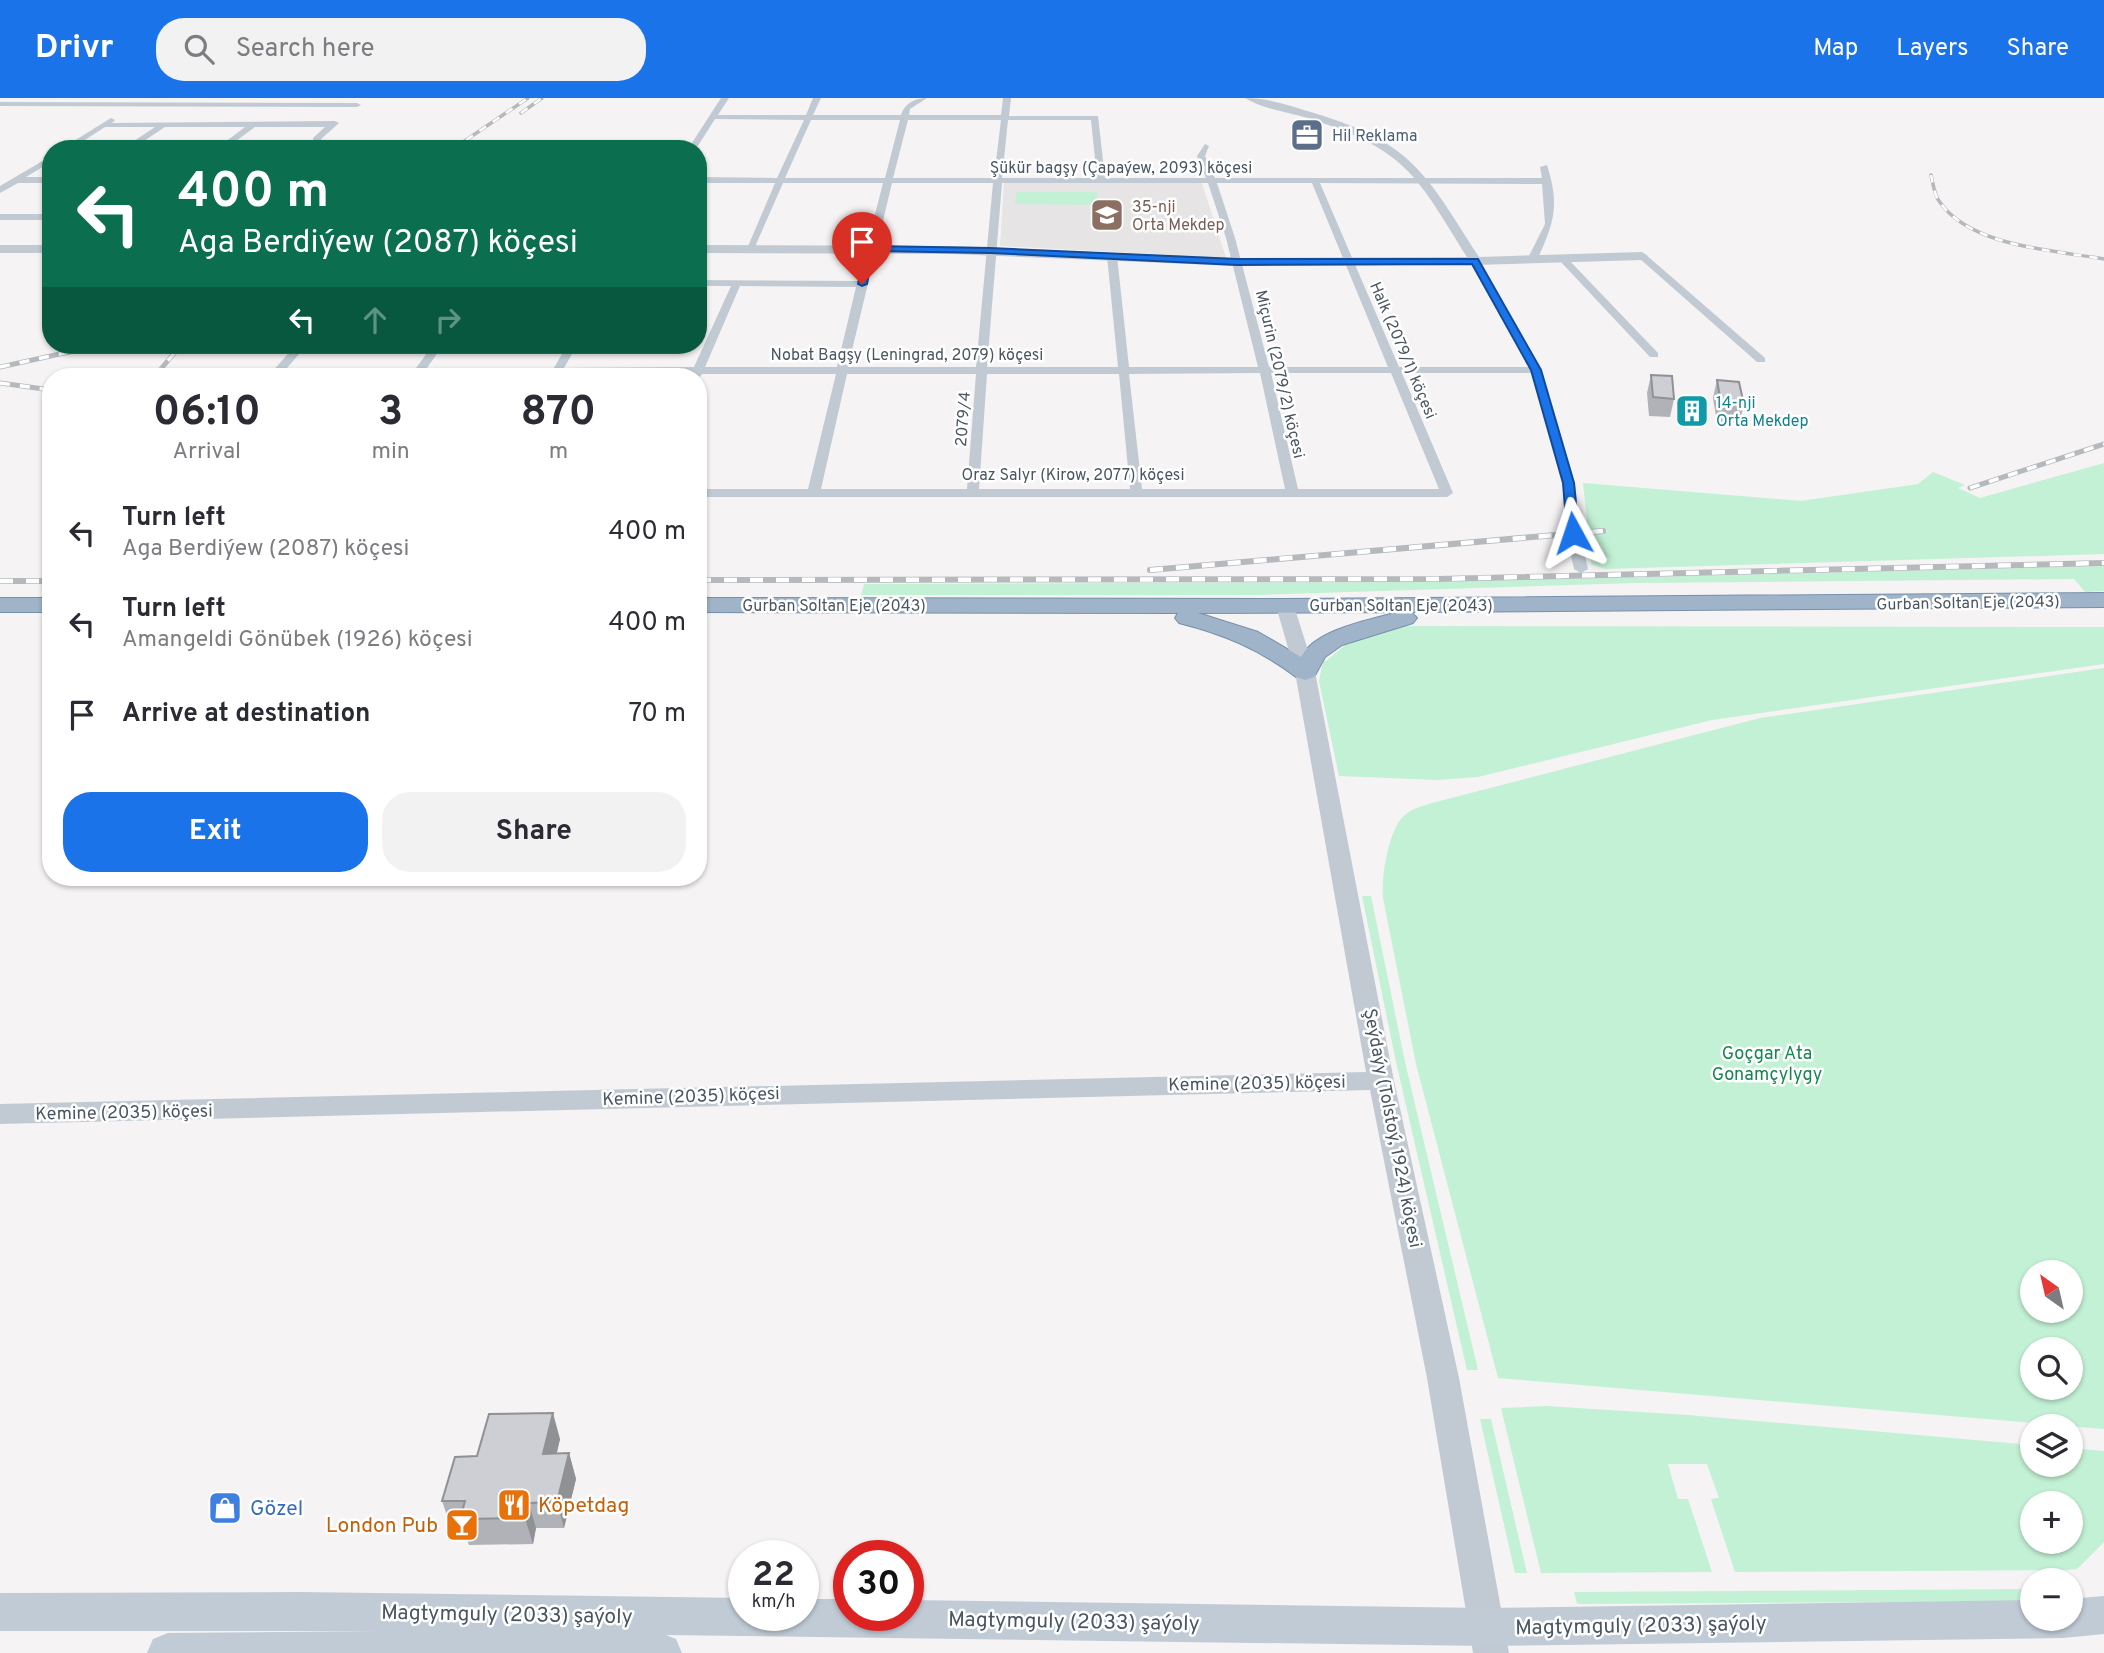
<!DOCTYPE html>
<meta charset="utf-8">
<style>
:root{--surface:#fff;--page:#f2f2f3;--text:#2b2b33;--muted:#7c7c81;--accent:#1a73e8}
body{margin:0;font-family:Overpass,sans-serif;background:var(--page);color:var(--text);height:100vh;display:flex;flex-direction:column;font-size:26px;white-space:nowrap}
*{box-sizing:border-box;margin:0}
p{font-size:23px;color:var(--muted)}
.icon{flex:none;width:38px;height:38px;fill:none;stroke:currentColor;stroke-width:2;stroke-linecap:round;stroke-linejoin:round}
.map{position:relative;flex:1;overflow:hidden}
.drawer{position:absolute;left:42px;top:270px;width:665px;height:518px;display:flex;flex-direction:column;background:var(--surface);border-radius:28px;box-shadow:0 2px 5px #0004}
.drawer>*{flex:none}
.banner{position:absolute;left:42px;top:42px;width:665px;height:214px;border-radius:28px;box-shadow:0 2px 5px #0004;background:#0b6e4f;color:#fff;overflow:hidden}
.needle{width:46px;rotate:326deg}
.fabs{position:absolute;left:2020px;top:1162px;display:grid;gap:14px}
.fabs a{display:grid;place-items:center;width:63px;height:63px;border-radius:50%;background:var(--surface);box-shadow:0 2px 5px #0004;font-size:35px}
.speed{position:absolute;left:728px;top:1442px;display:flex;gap:14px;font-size:35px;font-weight:700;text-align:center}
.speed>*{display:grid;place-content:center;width:91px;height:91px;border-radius:50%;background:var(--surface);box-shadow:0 2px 5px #0004;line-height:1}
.speed small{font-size:18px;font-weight:400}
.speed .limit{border:10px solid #d22;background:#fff;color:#111}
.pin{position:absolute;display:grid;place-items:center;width:60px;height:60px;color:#fff;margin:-72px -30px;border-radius:50% 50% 50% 0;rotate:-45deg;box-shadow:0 0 7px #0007}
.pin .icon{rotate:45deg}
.me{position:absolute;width:77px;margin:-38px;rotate:355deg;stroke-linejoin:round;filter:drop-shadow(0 0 5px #0008)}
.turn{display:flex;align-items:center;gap:24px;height:147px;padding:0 21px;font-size:32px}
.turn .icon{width:91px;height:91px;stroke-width:2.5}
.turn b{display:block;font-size:49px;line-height:60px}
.lanes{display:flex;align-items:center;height:66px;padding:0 21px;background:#0003;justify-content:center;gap:35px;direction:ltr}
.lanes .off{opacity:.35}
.eta{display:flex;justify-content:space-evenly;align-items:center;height:119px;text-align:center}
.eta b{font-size:42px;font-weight:700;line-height:49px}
.button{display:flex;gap:14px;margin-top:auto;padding:14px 21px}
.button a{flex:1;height:80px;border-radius:28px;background:var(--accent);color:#fff;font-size:28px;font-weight:700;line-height:80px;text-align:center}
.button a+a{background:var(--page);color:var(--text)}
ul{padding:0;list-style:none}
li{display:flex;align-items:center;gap:21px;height:91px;padding:0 21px}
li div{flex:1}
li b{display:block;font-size:26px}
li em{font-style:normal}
header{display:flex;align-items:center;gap:42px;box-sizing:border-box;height:98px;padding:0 35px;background:var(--accent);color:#fff}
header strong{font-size:33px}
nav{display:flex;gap:38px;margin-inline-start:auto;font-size:24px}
.search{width:490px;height:63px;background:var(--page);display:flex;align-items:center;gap:18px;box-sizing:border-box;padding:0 24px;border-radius:28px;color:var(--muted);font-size:26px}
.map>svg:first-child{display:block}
</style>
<header>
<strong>Drivr</strong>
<div class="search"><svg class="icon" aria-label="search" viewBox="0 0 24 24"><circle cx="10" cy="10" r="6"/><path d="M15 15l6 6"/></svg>Search here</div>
<nav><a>Map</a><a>Layers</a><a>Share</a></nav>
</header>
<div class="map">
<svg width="2104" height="1555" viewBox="0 0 2104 1555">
<rect width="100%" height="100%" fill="#f5f3f3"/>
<polygon fill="#e6e4e5" points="1004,85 1202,85 1226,160 1000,148"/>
<g fill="#c3f1d5" fill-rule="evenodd">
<polygon points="1017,94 1097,94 1097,107 1015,106"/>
<polygon points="2104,365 2104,456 1605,471 1591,466 1588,436 1607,434 1605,431 1588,432 1583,385 1801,403 1918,386 1933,374 1965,387 1958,390 1980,400"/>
<polygon points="2104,468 2104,493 2085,494 2074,481 1634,485 1258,497 861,497 864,486 1441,484"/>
<polygon points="1401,528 2104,529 2104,566 1712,622 1478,679 1437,682 1339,678 1319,583 1323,563 1326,563 1351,542"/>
<path d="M2104,570V1331L1498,1280L1416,966L1383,800C1381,779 1389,728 1406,716C1413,710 1423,708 1432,705L1760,620ZM2070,1174V1213H2032V1174ZM2070,1251V1290H2032V1251Z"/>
<polygon points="1362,798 1371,798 1405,964 1478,1272 1467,1272 1396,964"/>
<path d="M1546,1308L1688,1317L2032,1347V1367H2070V1350L2104,1353V1444L2077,1471L2067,1472L1735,1474L1711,1401L1719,1400L1707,1366H1668L1678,1401H1688L1712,1474L1541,1475L1501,1310ZM2070,1405V1444H2032V1405Z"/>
<polygon points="1480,1321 1491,1321 1527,1475 1515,1475"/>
<polygon points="2032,1491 2032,1503 1577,1506 1574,1494"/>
</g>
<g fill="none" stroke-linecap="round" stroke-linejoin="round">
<defs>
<g id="trunk">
<path d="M2104,495V509L1411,514L1417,520L1413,525L1342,547L1325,559L1314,579L1305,582L1296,579C1259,551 1223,536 1179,525L1175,520L1178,515L698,514V500L1285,501ZM1399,514C1370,522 1316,531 1301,559L1258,534L1198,515Z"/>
<rect x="0" y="500" width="51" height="14"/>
</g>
</defs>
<use href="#trunk" stroke="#7690ad" stroke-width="2"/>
<g fill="#c1cad2" fill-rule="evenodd">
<path d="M721,0H729L718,17H806L813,0H821L813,17H901C905,5 915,0 927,0L910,11L909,17H1001L1003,0H1011L1009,18H1098L1105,80H1206L1197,58L1205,46L1209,48L1205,58L1215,80H1542L1540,69L1547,67C1560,108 1554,125 1537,162L1532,165L1527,162L1545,126L1542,86L1320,85L1399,269H1529L1470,163L1478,161L1541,272L1575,385L1580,435L1588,471L1581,475L1574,471L1566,435L1563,385L1531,275H1402L1453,395L1447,399H698V391H808L836,276H702L698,281V278H691V276L268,278L296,247H307L287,270H416L433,247H443L427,270H554L567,247H577L564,270L694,269L731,188H698V182L858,183L883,85H783L754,151L746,153L775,85H698V79L777,80L804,22L715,21L696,51H688ZM811,22H900L885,80H785ZM908,22H1001L994,80H893ZM1008,22H1091L1097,80H1002ZM892,85H993L976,269H848ZM1002,85H1208L1226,140L1258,269H1129L1117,158L1112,155L1107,158L1118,269H987ZM1217,85H1312L1388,269H1269L1235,140ZM740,188L856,189L837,269H705ZM1260,275L1285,391H1142L1129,276ZM1271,275H1391L1439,391H1298ZM847,276H976L967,391H821ZM987,276H1119L1130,391H979Z"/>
<polygon points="0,4 357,5 361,7 357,9 0,8"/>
<polygon points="111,20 115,22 112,25 335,23 339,25 321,41 322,51 314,51 313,40 325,29 255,29 225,51 216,51 245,29 165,29 132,51 122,51 155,29 105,29 71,51 61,51"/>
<polygon points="51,58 51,64 26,79 51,79 51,85 18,85 0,95 0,88"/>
<rect x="0" y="116" width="51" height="6"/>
<polygon points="1639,156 1645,156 1765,260 1765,264 1757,264 1639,160"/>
<polygon points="1560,159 1566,159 1658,255 1658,259 1650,259 1560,163"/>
</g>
<g fill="#c1cad2" fill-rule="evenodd">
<path d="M1245,0C1269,0 1291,8 1314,15C1414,45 1426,77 1479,159L1642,154L1648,158L1642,162L1475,167L1237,168L953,156L698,155V147L953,148L1237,160L1467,159C1418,81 1409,54 1317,23C1295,15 1264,12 1245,0Z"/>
<rect x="0" y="147" width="51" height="8"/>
<polygon points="1285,503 1294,508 1315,574 1394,983 1459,1280 1509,1555 1473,1555 1427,1280 1370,992 0,1026 0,1006 1366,974 1295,574 1276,508"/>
</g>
<polygon fill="#c1cbd6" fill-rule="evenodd" points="300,1494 744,1500 744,1517 803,1517 803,1501 849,1501 849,1517 908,1517 908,1502 1486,1510 2032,1502 2032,1521 2070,1521 2070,1501 2104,1498 2104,1536 2063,1540 1486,1548 666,1537 676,1541 682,1555 147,1555 153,1541 168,1535 378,1533 0,1533 0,1495"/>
<use href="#trunk" fill="#9fb4c9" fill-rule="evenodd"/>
<defs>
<g id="rail-far2">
<polyline points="521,15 542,0"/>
<polyline points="453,51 528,0"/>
<path d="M1931,77C1933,85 1934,96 1939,103C1970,149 2053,152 2104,161"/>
</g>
<g id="rail-far1">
<polyline points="0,269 101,247"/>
<polyline points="155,278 181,247"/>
<polyline points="0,285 51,292"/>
<polyline points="1970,390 2104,346"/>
</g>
<g id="rail">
<polyline points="1150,472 1603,433"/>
<polyline points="698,482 1438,481 2104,465"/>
<polyline points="0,483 51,483"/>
</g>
</defs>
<use href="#rail-far2" stroke="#b5b8bd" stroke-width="3.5"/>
<use href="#rail-far1" stroke="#b5b8bd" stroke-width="5"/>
<use href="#rail" stroke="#b5b8bd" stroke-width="6"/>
<use href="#rail-far2" stroke="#fff" stroke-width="2.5" stroke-dasharray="8" stroke-linecap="butt"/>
<use href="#rail-far1" stroke="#fff" stroke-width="3.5" stroke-dasharray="10" stroke-linecap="butt"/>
<use href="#rail" stroke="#fff" stroke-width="4.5" stroke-dasharray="13" stroke-linecap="butt"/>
</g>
<g fill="#b0b2b7">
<polygon points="1651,277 1674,301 1670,319 1649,318 1647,295"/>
<polygon points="1717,282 1744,307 1739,325 1717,324 1713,300"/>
<polygon points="560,1341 557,1355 569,1355 576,1381 564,1430 536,1430 533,1446 469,1447 462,1429 451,1429 442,1403 477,1358"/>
</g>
<g fill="#909195">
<polygon points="553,1315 560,1341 550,1381 543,1356"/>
<polygon points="569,1355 576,1381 564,1430 557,1404"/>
<polygon points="529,1405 536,1430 533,1446 525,1420"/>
</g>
<g fill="#cdcfd5" stroke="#909195" stroke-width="2">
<polygon points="1651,277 1672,278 1674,301 1653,299"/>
<polygon points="1717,282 1739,284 1744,307 1721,305"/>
<polygon points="553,1315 543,1356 569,1355 557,1404 529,1405 525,1420 460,1421 465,1403 442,1403 455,1359 477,1358 489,1316"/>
</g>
<polygon fill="#1a73e8" stroke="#114b97" stroke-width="2" points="870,148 990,150 1237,161 1478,161 1541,272 1574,385 1579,435 1573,439 1567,435 1563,385 1531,272 1472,166 1237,167 990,155 873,153 867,186 862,188 858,186 865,151"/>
<defs>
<symbol id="office-square" viewBox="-11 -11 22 22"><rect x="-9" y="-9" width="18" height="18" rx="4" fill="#5c6f8a" stroke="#fff"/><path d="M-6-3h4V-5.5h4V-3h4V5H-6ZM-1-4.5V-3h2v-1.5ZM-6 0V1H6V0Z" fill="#fff"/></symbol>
<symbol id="school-square" viewBox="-11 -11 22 22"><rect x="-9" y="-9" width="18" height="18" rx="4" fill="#8d6e63" stroke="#fff"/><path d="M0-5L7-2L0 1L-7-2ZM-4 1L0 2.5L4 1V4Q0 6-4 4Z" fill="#fff"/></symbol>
<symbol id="building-square" viewBox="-11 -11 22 22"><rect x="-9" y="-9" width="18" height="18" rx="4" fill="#0f9aa8" stroke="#fff"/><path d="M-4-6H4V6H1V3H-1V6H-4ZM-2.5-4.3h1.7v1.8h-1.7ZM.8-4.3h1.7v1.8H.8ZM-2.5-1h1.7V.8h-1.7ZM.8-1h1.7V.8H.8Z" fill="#fff"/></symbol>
<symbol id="restaurant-square" viewBox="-11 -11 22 22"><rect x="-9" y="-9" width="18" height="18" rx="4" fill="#e8710a" stroke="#fff"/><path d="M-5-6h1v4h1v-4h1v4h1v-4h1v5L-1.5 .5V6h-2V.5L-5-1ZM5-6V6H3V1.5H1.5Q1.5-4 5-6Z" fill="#fff"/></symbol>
<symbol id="shop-square" viewBox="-11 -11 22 22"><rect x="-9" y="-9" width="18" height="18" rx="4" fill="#3f7fe0" stroke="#fff"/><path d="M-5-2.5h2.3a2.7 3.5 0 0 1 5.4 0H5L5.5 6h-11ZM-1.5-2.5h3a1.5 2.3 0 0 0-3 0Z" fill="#fff"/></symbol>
<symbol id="bar-square" viewBox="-11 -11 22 22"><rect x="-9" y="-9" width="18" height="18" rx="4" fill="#e8710a" stroke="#fff"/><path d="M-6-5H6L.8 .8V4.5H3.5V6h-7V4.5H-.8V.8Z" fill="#fff"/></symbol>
</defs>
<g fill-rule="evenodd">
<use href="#office-square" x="1288" y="18" width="38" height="38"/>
<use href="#school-square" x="1088" y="98" width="38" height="38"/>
<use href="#building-square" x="1673" y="294" width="38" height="38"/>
<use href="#restaurant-square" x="495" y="1388" width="38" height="38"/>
<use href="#shop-square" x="206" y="1391" width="38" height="38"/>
<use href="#bar-square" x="443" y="1408" width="38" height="38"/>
</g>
<g text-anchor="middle" stroke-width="5" stroke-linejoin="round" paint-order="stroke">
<g font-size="16" fill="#4e5e75" stroke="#fff" text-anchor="start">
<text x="1332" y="43">Hil Reklama</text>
</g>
<g font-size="16" fill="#4a5661" stroke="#fff">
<text x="1121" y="75">Şükür bagşy (Çapaýew, 2093) köçesi</text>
<text transform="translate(1404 252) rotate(67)" y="6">Halk (2079/1) köçesi</text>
<text x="907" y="262">Nobat Bagşy (Leningrad, 2079) köçesi</text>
<text transform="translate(1281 276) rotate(77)" y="6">Miçurin (2079/2) köçesi</text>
<text transform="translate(962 321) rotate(-86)" y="6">2079/4</text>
<text x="1073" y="382">Oraz Salyr (Kirow, 2077) köçesi</text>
<text transform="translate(1968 504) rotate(-1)" y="6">Gurban Soltan Eje (2043)</text>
<text x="834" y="513">Gurban Soltan Eje (2043)</text>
<text x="1401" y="513">Gurban Soltan Eje (2043)</text>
</g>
<g font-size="16" fill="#785e54" stroke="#fff" text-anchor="start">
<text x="1132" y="114">35-nji<tspan x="1132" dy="18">Orta Mekdep</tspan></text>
</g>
<g font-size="16" fill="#0d838f" stroke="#fff" text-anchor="start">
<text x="1716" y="310">14-nji<tspan x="1716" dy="18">Orta Mekdep</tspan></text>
</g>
<g font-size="18" fill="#17864f" stroke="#fff">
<text x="1767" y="961">Goçgar Ata<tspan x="1767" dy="21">Gonamçylygy</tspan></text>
</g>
<g font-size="18" fill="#4a5661" stroke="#fff">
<text transform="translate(1257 985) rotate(-1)" y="6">Kemine (2035) köçesi</text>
<text transform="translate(691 998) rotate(-2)" y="6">Kemine (2035) köçesi</text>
<text transform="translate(124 1014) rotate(-1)" y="6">Kemine (2035) köçesi</text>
<text transform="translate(1393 1030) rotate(79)" y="6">Şeýdaýy (Tolstoý, 1924) köçesi</text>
</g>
<g font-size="21" fill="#c56008" stroke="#fff" text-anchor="start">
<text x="538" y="1414">Köpetdag</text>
<text x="438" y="1434" text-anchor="end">London Pub</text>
</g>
<g font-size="21" fill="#366cbe" stroke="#fff" text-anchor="start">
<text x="250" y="1417">Gözel</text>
</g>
<g font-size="21" fill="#4a5661" stroke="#fff">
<text transform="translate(507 1516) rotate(1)" y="7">Magtymguly (2033) şaýoly</text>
<text transform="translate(1074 1523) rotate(1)" y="7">Magtymguly (2033) şaýoly</text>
<text transform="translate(1641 1527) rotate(-1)" y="7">Magtymguly (2033) şaýoly</text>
</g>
</g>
</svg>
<div class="fabs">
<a><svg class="needle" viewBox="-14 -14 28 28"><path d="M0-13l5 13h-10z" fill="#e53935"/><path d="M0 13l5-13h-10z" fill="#7c7c81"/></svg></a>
<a><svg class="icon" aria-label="search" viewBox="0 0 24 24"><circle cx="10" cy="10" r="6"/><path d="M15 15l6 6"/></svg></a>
<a><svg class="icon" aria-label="layers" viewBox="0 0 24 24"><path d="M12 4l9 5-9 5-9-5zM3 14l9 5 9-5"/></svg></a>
<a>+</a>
<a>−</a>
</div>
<div class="speed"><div>22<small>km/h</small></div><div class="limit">30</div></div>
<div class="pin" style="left:862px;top:186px;background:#d93025"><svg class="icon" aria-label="arrive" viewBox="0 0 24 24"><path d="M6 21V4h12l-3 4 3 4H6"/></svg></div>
<svg class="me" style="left:1573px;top:435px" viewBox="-20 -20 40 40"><path d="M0-17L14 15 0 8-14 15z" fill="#1a73e8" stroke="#fff" stroke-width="4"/></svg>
<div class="banner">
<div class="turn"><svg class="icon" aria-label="left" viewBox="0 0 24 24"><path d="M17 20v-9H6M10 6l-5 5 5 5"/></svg><div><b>400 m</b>Aga Berdiýew (2087) köçesi</div></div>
<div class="lanes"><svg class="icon" aria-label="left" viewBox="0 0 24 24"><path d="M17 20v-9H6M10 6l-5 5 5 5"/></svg><svg class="icon off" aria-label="ahead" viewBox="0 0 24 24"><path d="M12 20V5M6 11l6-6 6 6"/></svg><svg class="icon off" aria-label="right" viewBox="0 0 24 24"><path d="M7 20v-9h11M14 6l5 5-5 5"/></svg></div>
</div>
<section class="drawer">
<div class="eta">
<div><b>06:10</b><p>Arrival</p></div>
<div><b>3</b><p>min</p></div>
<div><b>870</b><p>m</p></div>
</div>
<ul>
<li><svg class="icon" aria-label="left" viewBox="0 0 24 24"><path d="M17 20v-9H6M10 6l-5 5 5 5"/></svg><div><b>Turn left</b><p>Aga Berdiýew (2087) köçesi</p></div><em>400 m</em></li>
<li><svg class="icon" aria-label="left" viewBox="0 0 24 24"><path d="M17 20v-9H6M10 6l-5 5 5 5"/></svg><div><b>Turn left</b><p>Amangeldi Gönübek (1926) köçesi</p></div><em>400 m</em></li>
<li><svg class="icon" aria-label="arrive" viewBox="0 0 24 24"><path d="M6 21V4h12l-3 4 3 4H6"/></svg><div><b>Arrive at destination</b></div><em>70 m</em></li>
</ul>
<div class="button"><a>Exit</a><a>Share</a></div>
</section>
</div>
